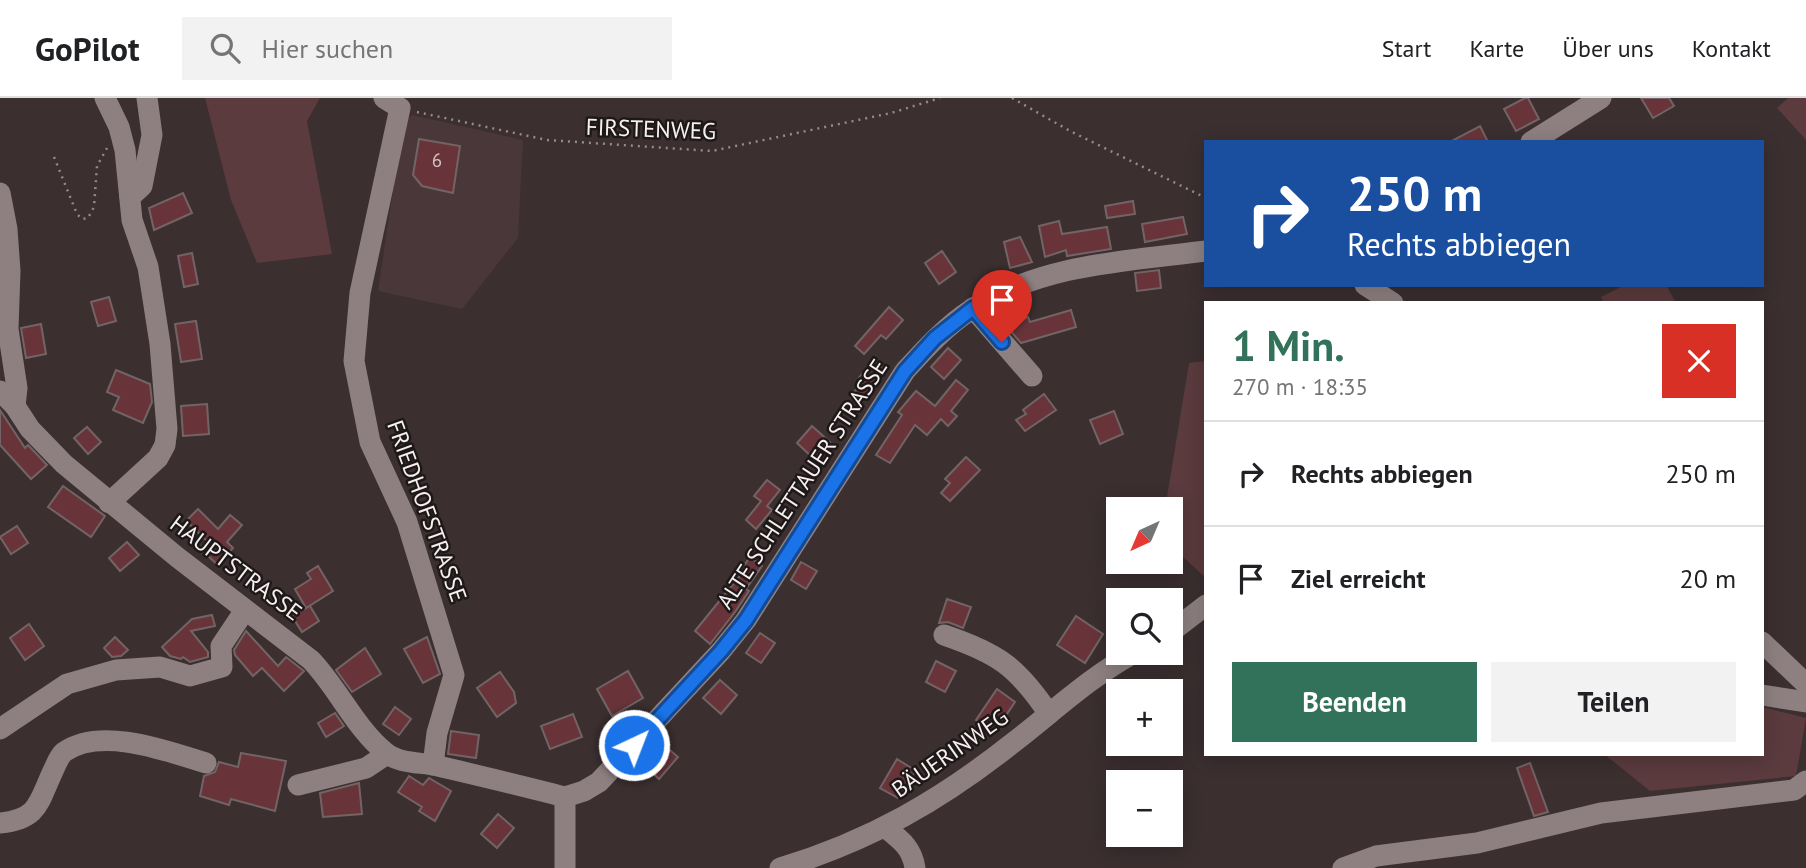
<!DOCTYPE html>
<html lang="de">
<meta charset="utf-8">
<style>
:root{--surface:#fff;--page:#f2f2f2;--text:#202124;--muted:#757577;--line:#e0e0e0;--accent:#32725b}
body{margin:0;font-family:"PT Sans",sans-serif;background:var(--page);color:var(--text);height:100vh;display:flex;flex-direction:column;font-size:26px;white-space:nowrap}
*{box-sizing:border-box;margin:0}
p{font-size:23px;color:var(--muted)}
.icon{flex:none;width:38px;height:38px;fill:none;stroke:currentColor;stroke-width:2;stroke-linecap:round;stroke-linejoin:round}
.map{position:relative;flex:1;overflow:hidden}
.details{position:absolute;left:1204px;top:203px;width:560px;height:455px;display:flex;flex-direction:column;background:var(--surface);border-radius:0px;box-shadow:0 4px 18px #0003}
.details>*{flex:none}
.top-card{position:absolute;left:1204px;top:42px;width:560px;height:147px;border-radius:0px;box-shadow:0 4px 18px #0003;background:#1a4fa0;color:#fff;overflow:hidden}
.needle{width:46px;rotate:224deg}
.buttons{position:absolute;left:1106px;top:399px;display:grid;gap:14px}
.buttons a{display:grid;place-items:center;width:77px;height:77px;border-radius:0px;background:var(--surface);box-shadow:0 4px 18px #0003;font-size:35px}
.pin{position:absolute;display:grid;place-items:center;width:60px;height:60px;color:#fff;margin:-72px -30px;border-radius:50% 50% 50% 0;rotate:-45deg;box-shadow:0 0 7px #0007}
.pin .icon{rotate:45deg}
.me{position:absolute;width:77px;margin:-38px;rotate:43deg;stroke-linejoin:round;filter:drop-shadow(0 0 5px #0008)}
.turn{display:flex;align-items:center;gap:24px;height:147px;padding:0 28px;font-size:32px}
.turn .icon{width:91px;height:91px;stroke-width:2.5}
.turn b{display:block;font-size:49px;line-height:60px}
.round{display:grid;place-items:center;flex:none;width:74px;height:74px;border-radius:0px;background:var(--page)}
.overview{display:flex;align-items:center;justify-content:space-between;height:119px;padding:0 28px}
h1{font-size:42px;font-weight:800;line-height:52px;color:var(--accent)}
.action{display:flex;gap:14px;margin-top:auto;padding:14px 28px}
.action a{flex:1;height:80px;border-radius:0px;background:var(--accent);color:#fff;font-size:28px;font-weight:800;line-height:80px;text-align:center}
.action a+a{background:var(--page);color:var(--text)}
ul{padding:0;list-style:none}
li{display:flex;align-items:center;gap:21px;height:105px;padding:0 28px;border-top:2px solid var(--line)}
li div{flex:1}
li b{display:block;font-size:26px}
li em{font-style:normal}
header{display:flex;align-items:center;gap:42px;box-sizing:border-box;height:98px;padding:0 35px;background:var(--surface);border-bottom:2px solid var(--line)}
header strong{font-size:33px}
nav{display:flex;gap:38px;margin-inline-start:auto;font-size:24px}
.search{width:490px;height:63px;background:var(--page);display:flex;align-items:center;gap:18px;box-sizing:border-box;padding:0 24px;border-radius:0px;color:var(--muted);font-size:26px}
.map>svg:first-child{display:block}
</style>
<header>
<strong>GoPilot</strong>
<div class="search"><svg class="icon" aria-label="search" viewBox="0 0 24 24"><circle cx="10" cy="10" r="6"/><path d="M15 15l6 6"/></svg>Hier suchen</div>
<nav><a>Start</a><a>Karte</a><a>Über uns</a><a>Kontakt</a></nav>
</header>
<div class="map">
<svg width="1806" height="770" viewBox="0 0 1806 770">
<rect width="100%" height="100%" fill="#3b2f30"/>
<polygon fill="#4a3739" points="412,17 523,42 518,140 462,211 378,193 403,25"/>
<g fill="#5b3b3d">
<polygon points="205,0 320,0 307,23 332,156 257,165 231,102"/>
<polygon points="1788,0 1806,0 1806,42 1777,10"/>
<polygon points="1625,187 1666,187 1676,205 1604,205 1601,199"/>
<polygon points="1206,263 1206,480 1171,448 1171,411 1165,411 1189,265"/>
<polygon points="1762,609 1806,620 1796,678 1650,693 1604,656 1762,656"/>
</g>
<g fill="#68343a" stroke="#726465" stroke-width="2">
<polygon points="1525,0 1528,0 1539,21 1516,33 1504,11"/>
<polygon points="1641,0 1669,0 1674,8 1653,20"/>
<polygon points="1480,28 1488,44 1450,44"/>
<polygon points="419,41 460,48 453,95 422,88 413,77"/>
<polygon points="183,95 192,115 154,132 149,110"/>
<polygon points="1133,103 1135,116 1107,120 1105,108"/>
<polygon points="1183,119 1187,136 1145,144 1142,126"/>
<polygon points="1059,123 1062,136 1107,129 1111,151 1067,158 1066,152 1045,159 1039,128"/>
<polygon points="1020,139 1032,164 1010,170 1004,144"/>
<polygon points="942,153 956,174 939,186 925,165"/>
<polygon points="192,155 198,186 184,189 178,158"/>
<polygon points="1159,172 1161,190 1137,193 1135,175"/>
<polygon points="109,199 116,223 98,228 91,204"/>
<polygon points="889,209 903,222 886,241 881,237 864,256 855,248"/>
<polygon points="1071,212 1076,229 1021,245 1006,228 1028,219 1030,224"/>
<polygon points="196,223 202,261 181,264 175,226"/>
<polygon points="41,226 46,256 26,260 21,230"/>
<polygon points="948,250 961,262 944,281 931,269"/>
<polygon points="873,262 885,272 860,305 851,299 862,283 859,280"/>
<polygon points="116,272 150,286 152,304 143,325 113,312 119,299 107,294"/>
<polygon points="956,282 968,292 951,313 957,318 948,328 941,321 927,337 915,327 890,365 876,357 902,317 898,314 916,293 935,308"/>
<polygon points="1044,296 1056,312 1025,333 1016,322 1026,316 1023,312"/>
<polygon points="207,306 209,336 183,338 181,308"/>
<polygon points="0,312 25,350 28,347 47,367 31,381 0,347"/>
<polygon points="1114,313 1123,336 1100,346 1090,322"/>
<polygon points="812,328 830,344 814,361 797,345"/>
<polygon points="87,329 101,344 88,356 74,340"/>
<polygon points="966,359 980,372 950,403 941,395 950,385 945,381"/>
<polygon points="767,382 780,392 767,408 772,412 756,431 746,422 761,403 754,398"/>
<polygon points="63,388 105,418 91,439 48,409"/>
<polygon points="198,411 218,431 230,417 242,427 227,444 233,450 218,467 200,451 207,443 186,423"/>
<polygon points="17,428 28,445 11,456 0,439"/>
<polygon points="127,444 139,457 120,473 109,460"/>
<polygon points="750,459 762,468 746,491 749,493 735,514 710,546 695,533 743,474 741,472"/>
<polygon points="801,464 817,473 806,491 791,482"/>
<polygon points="318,468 333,493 306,510 295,491 311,481 307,475"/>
<polygon points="947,501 971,509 963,530 948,524 939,525"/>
<polygon points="310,508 319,523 302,534 292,518"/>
<polygon points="212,517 215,528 191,533 208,554 208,559 190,564 183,559 181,561 170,558 162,549 192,521"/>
<polygon points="1076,518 1103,536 1085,565 1057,547"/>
<polygon points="29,526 44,548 25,562 10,540"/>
<polygon points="246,533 278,568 286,559 304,573 284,593 262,570 253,578 235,557 234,552"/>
<polygon points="760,535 775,545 761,565 746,555"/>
<polygon points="115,539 128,552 121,558 112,559 104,550"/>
<polygon points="427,539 440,576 423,585 404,551"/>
<polygon points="365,550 381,576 352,594 336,572"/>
<polygon points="936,563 956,573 945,594 926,584"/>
<polygon points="628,573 643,600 612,618 597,591"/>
<polygon points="500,574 514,594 516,605 497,619 477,590"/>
<polygon points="720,582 737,597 721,616 703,600"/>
<polygon points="997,591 1015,604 994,635 976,622"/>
<polygon points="395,609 411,621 399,637 383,626"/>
<polygon points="335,615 344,628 326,639 318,625"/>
<polygon points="573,616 582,639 550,651 541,628"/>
<polygon points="451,633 479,637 476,660 448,656"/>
<polygon points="664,647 678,659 659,681 645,668"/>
<polygon points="241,655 286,663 275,713 231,701 229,707 200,698 204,678 215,674 219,664 238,669"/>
<polygon points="897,661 916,673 898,700 880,690"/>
<polygon points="1530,665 1548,714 1534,718 1517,670"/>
<polygon points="409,678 423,687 429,680 451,693 435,723 419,713 422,709 398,694"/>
<polygon points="359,685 362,716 323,719 320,695"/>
<polygon points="498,716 514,730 497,750 481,736"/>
</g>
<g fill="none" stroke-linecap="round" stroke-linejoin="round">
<g stroke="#958b8b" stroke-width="2.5" stroke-dasharray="2 5" stroke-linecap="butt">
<polyline points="1012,0 1070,33 1206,100"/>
<polyline points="417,14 547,42 712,53 891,15 940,0"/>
<polyline points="54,59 77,116 82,121 88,120 94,109 97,68 107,50"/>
</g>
<g stroke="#8e8081" stroke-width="21">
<polyline points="105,0 119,29 125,52 132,122 148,169 160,246 167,331 165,347 158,360 109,405"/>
<polyline points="384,0 400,10 360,195 354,263 370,344 407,424 454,577 437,635 433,667"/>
<polyline points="1531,44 1601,0"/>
<polyline points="0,95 7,131 10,173 8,231 17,290 15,308"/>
<polyline points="130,99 142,88 152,37 147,0"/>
<polyline points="1365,187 1393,205"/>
<polyline points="973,210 1032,278"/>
<path d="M0,293L15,308L30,331L64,366L177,459L311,562C338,590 355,630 386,655C400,666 421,664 438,668C480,678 523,688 565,699"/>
<polyline points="1171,534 1206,507"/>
<path d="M944,537C997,555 1017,568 1049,616"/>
<polyline points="1762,544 1806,586"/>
<polyline points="1762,597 1806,604"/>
<polyline points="0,631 67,586 116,572 160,569 190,578 222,569 221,548 245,512"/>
<polyline points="298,687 366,670 387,656"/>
<path d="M565,699L584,693L599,684L721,553L746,522L905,273C926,250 946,228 972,211C1041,166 1127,163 1206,153"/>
<polyline points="565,699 565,770"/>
<path d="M0,725C39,721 38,705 53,673C56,667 59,658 64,654C101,628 167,653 206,665"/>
<path d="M886,730C901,742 912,750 915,770"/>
<path d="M780,770C870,743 941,702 1014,644C1054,613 1090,579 1134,555"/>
<polyline points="1343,770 1376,758 1477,745 1601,715 1794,692 1806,683"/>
</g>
</g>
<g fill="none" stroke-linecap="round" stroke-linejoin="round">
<defs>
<polyline id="route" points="634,647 721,553 746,522 905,273 935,240 973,210 1002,244"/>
</defs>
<use href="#route" stroke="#114b97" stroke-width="18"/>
<use href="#route" stroke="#1a73e8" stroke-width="12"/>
</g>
<g text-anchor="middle" stroke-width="5" stroke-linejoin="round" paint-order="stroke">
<g font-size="19" fill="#d4c1c2">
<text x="437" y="69">6</text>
</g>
<g font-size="23" fill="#f8f0f0" stroke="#1e1919">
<text transform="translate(651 31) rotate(2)" y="8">FIRSTENWEG</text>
<text transform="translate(802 386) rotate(-57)" y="8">ALTE SCHLETTAUER STRASSE</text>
<text transform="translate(427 413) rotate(70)" y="8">FRIEDHOFSTRASSE</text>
<text transform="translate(236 470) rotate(37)" y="8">HAUPTSTRASSE</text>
<text transform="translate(950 655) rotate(-35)" y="8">BÄUERINWEG</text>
</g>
</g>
</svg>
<div class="buttons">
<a><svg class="needle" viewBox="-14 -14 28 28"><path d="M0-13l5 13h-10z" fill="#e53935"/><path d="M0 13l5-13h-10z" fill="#757577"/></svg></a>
<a><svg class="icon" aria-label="search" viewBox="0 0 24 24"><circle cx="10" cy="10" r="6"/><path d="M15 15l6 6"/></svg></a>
<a>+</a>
<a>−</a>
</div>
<div class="pin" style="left:1002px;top:244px;background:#d93025"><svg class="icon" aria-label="arrive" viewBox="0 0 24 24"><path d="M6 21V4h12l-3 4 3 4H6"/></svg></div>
<svg class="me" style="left:634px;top:647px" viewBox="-20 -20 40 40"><circle r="17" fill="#1a73e8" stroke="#fff" stroke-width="3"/><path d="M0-11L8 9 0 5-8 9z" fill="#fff"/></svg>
<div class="top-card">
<div class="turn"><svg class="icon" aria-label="right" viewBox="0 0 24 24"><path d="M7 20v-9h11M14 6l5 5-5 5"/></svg><div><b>250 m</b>Rechts abbiegen</div></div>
</div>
<section class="details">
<div class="overview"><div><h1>1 Min.</h1><p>270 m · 18:35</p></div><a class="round" style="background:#d93025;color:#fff"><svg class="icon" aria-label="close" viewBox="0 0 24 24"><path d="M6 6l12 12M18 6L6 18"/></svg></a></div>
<ul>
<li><svg class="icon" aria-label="right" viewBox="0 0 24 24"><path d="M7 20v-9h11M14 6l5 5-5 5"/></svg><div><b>Rechts abbiegen</b></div><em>250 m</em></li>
<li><svg class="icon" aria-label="arrive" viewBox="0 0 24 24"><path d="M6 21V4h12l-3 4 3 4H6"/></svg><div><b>Ziel erreicht</b></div><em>20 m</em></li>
</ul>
<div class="action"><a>Beenden</a><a>Teilen</a></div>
</section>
</div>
